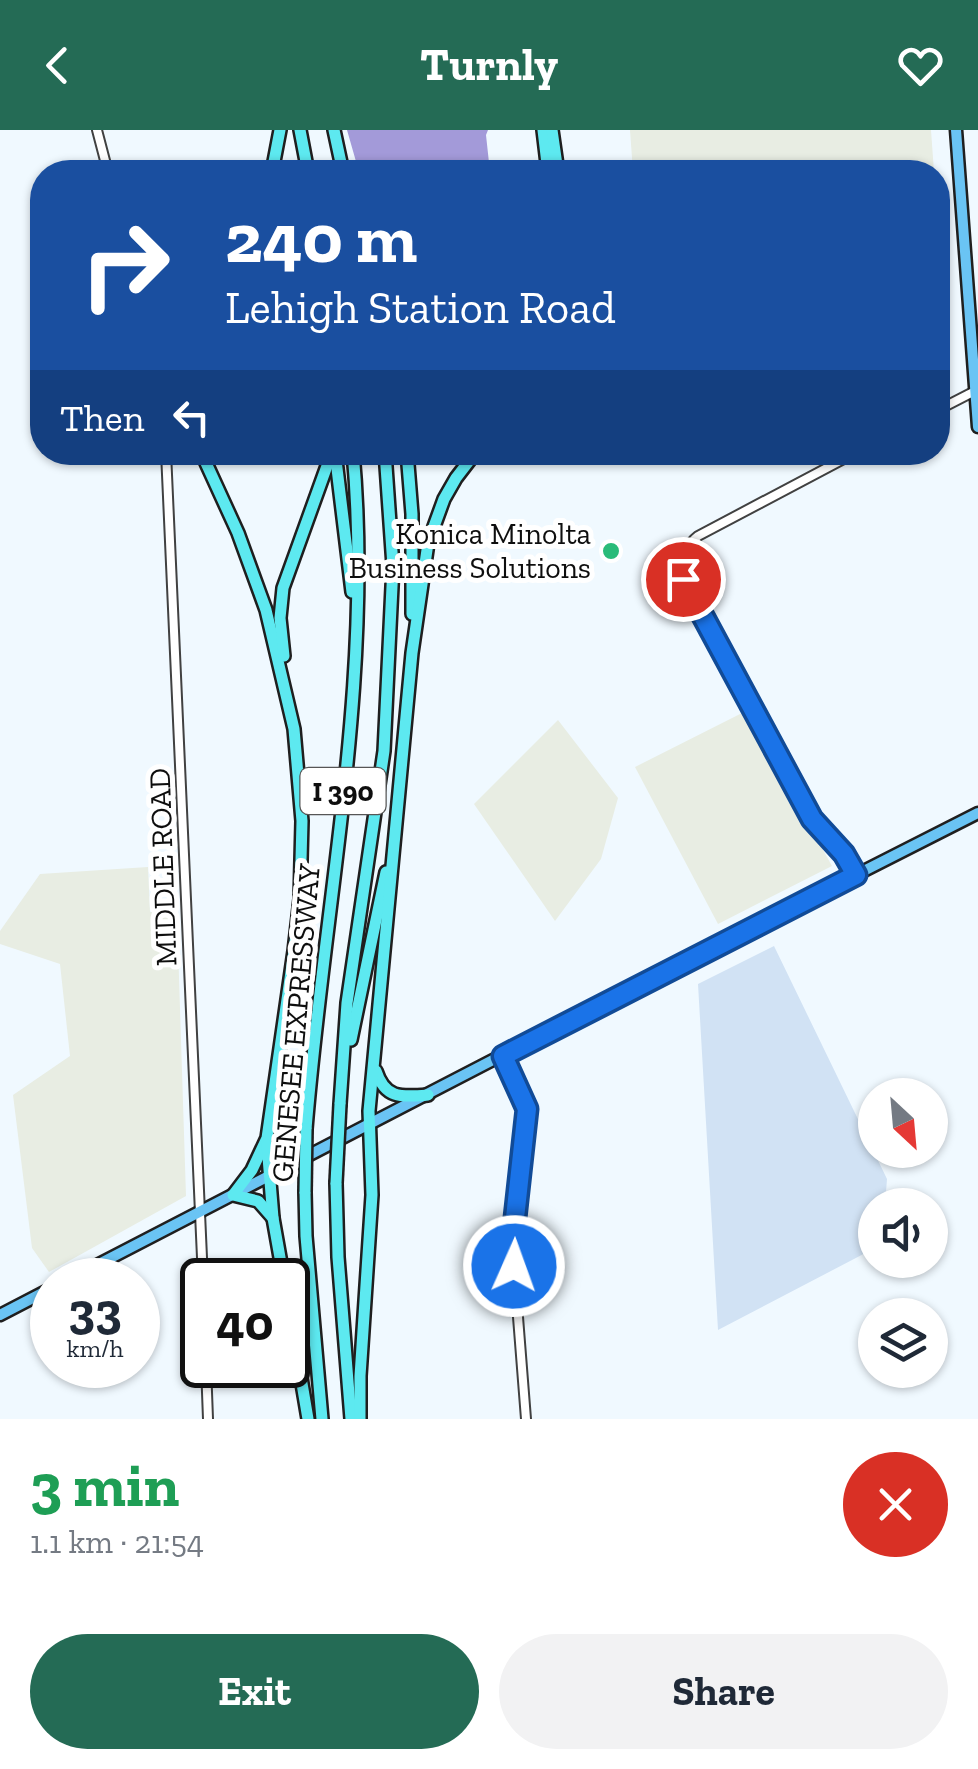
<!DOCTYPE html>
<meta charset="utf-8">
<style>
:root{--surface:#fff;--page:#f2f2f3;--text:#1f2937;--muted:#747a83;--accent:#246b55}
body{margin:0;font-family:"Zilla Slab",serif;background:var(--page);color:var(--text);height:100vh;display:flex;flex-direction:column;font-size:38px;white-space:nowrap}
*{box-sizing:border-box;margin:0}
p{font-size:32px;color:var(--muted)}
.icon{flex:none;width:55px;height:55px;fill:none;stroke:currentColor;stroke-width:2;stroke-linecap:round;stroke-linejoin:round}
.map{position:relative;height:1289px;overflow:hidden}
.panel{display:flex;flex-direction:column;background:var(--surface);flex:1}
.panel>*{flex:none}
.hud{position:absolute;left:30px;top:30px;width:920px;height:305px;border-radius:40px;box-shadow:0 2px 8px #0004;background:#1a4fa0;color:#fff;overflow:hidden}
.needle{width:65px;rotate:154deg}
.tools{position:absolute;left:858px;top:948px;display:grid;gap:20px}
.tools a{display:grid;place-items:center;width:90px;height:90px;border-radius:50%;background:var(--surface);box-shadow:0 2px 8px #0004;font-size:50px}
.speed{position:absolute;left:30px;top:1128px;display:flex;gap:20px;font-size:50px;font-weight:700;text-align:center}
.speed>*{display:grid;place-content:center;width:130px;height:130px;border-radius:50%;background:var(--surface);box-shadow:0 2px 8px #0004;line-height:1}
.speed small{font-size:25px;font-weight:400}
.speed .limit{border:5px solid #111;border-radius:15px;background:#fff;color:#111}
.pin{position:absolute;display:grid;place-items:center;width:85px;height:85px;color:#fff;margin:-42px;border:5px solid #fff;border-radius:50%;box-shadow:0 2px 10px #0007}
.me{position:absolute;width:110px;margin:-55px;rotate:2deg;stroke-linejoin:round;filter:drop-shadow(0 0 8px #0008)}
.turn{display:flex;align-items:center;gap:35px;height:210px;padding:0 30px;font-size:45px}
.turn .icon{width:130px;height:130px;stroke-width:2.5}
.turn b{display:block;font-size:70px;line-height:85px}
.then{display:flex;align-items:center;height:95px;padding:0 30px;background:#0003;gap:20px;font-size:38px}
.round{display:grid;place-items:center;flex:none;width:105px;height:105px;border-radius:52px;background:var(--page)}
.head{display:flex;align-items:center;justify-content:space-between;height:170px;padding:0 30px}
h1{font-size:60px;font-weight:800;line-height:75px;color:#1e9e55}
.action{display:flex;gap:20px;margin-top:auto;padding:20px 30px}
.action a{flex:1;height:115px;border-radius:60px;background:var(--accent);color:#fff;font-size:40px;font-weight:800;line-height:115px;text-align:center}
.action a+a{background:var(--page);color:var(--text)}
header{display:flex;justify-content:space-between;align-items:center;height:130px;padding:0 30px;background:var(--accent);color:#fff;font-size:45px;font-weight:800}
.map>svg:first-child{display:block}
</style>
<header><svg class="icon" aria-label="back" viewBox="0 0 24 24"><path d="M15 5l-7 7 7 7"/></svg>Turnly<svg class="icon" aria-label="heart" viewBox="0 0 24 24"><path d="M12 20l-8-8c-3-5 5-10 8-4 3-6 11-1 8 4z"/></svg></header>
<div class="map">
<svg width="978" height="1289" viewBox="0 0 978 1289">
<rect width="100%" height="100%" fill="#f0f9ff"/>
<g fill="#e8ede3">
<polygon points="630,0 931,0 934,42 633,42"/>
<polygon points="746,581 832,736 718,794 635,637"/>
<polygon points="558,590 618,668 601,729 555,791 474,674"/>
<polygon points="148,737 150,782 177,785 186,1066 49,1142 32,1118 13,965 70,926 60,834 0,814 0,801 40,744"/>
</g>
<polygon fill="#d1e2f4" points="774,816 887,1049 885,1075 875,1075 875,1118 718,1200 698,854"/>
<polygon fill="#a39ad9" points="347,0 488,0 486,5 490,42 359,42"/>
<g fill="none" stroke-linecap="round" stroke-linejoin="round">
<defs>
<g id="minor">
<polyline points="97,0 108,42"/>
<polyline points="938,280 975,261"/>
<polyline points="166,322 203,1150"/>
<path d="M856,745L844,724L811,689L683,449C681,433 684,417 698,406L857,322"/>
<polyline points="503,925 527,979 514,1097 514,1136 526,1289"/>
<polyline points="206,1235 208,1289"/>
</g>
<g id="major">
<polyline points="956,0 978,297"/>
<polyline points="68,1150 574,888 978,683"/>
<polyline points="0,1185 52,1158"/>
</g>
<g id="highway">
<polyline points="300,0 308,42"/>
<polyline points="334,0 343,42"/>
<polyline points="543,0 548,42"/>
<polyline points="552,0 558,42"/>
<polyline points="272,42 280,0"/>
<polyline points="201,322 238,403 266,480 294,599 302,691 300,769 294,821 267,1008 252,1040 233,1065 258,1071 273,1088"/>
<polyline points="335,322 352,462"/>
<polyline points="407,322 412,384 412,484"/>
<polyline points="284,526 280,488 283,458 332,322"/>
<polyline points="351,910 386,742"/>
<path d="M376,941C385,969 401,967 428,965"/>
<polyline points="340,974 347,873 384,621 393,436 385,322"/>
<path d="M306,999C324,774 374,549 353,322"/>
<polyline points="267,1015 273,1088 284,1150"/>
<polyline points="336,1053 338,1127 351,1289"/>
<polyline points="305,1062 306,1106 322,1289"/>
<polyline points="288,1171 308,1289"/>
<polyline points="360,1289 360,1246 372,1065 369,981 412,523 428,413 444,369 456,348 476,322"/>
</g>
</defs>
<use href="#minor" stroke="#414141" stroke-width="12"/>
<use href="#major" stroke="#1f1f1f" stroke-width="15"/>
<use href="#highway" stroke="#1f1f1f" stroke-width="16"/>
<use href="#minor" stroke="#fff" stroke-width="8"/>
<use href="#major" stroke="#6ac4f4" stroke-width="10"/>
<use href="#highway" stroke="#5de9f0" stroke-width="11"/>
<defs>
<g id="highway-bridge">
<polyline points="336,1053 340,974"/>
<polyline points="305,1062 306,999"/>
</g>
</defs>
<use href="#highway-bridge" stroke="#1f1f1f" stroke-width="16" stroke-linecap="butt"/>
<use href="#highway-bridge" stroke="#5de9f0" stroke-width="11"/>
</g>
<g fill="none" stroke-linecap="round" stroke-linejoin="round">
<defs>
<polyline id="route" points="514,1136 514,1097 527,979 503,926 856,745 844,724 812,689 683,449"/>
</defs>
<use href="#route" stroke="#114b97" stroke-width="25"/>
<use href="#route" stroke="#1a73e8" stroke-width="18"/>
</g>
<circle fill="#2abb79" stroke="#fff" stroke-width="4" cx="611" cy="421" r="10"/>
<g text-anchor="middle" stroke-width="10" stroke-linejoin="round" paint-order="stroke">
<rect fill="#fff" stroke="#565656" stroke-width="2.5" x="300.5" y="638" width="85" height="46" rx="8"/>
<g font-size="28" font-weight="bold" fill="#0e0e0e">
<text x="343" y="671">I 390</text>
</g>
<g font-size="30" fill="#0e0e0e" stroke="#fff" text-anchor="end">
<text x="591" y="414">Konica Minolta<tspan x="591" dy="34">Business Solutions</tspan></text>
</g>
<g font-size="30" fill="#0e0e0e" stroke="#fff">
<text transform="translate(163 737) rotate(-92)" y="10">MIDDLE ROAD</text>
<text transform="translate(296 893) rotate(-85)" y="10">GENESEE EXPRESSWAY</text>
</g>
</g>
</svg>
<div class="tools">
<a><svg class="needle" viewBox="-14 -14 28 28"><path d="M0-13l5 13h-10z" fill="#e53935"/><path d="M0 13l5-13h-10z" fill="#747a83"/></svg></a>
<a><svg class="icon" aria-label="sound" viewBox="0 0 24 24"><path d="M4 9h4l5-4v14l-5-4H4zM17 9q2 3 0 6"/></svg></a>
<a><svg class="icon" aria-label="layers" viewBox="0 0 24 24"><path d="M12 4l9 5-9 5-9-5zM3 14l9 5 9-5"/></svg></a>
</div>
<div class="speed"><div>33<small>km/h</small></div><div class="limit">40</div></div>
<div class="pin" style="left:683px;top:449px;background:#d93025"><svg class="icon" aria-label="arrive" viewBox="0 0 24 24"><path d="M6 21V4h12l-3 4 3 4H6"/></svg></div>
<svg class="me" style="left:514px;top:1136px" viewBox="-20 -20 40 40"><circle r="17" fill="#1a73e8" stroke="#fff" stroke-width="3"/><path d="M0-11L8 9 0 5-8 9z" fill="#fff"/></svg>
<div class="hud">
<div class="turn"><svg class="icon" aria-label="right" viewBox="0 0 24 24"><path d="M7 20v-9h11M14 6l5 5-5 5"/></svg><div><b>240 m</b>Lehigh Station Road</div></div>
<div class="then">Then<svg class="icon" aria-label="left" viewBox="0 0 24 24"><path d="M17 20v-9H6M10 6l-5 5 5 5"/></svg></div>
</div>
</div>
<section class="panel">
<div class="head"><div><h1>3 min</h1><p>1.1 km · 21:54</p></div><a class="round" style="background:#d93025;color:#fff"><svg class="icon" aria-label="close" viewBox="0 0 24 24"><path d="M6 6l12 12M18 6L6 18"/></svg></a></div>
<div class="action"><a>Exit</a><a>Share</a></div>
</section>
